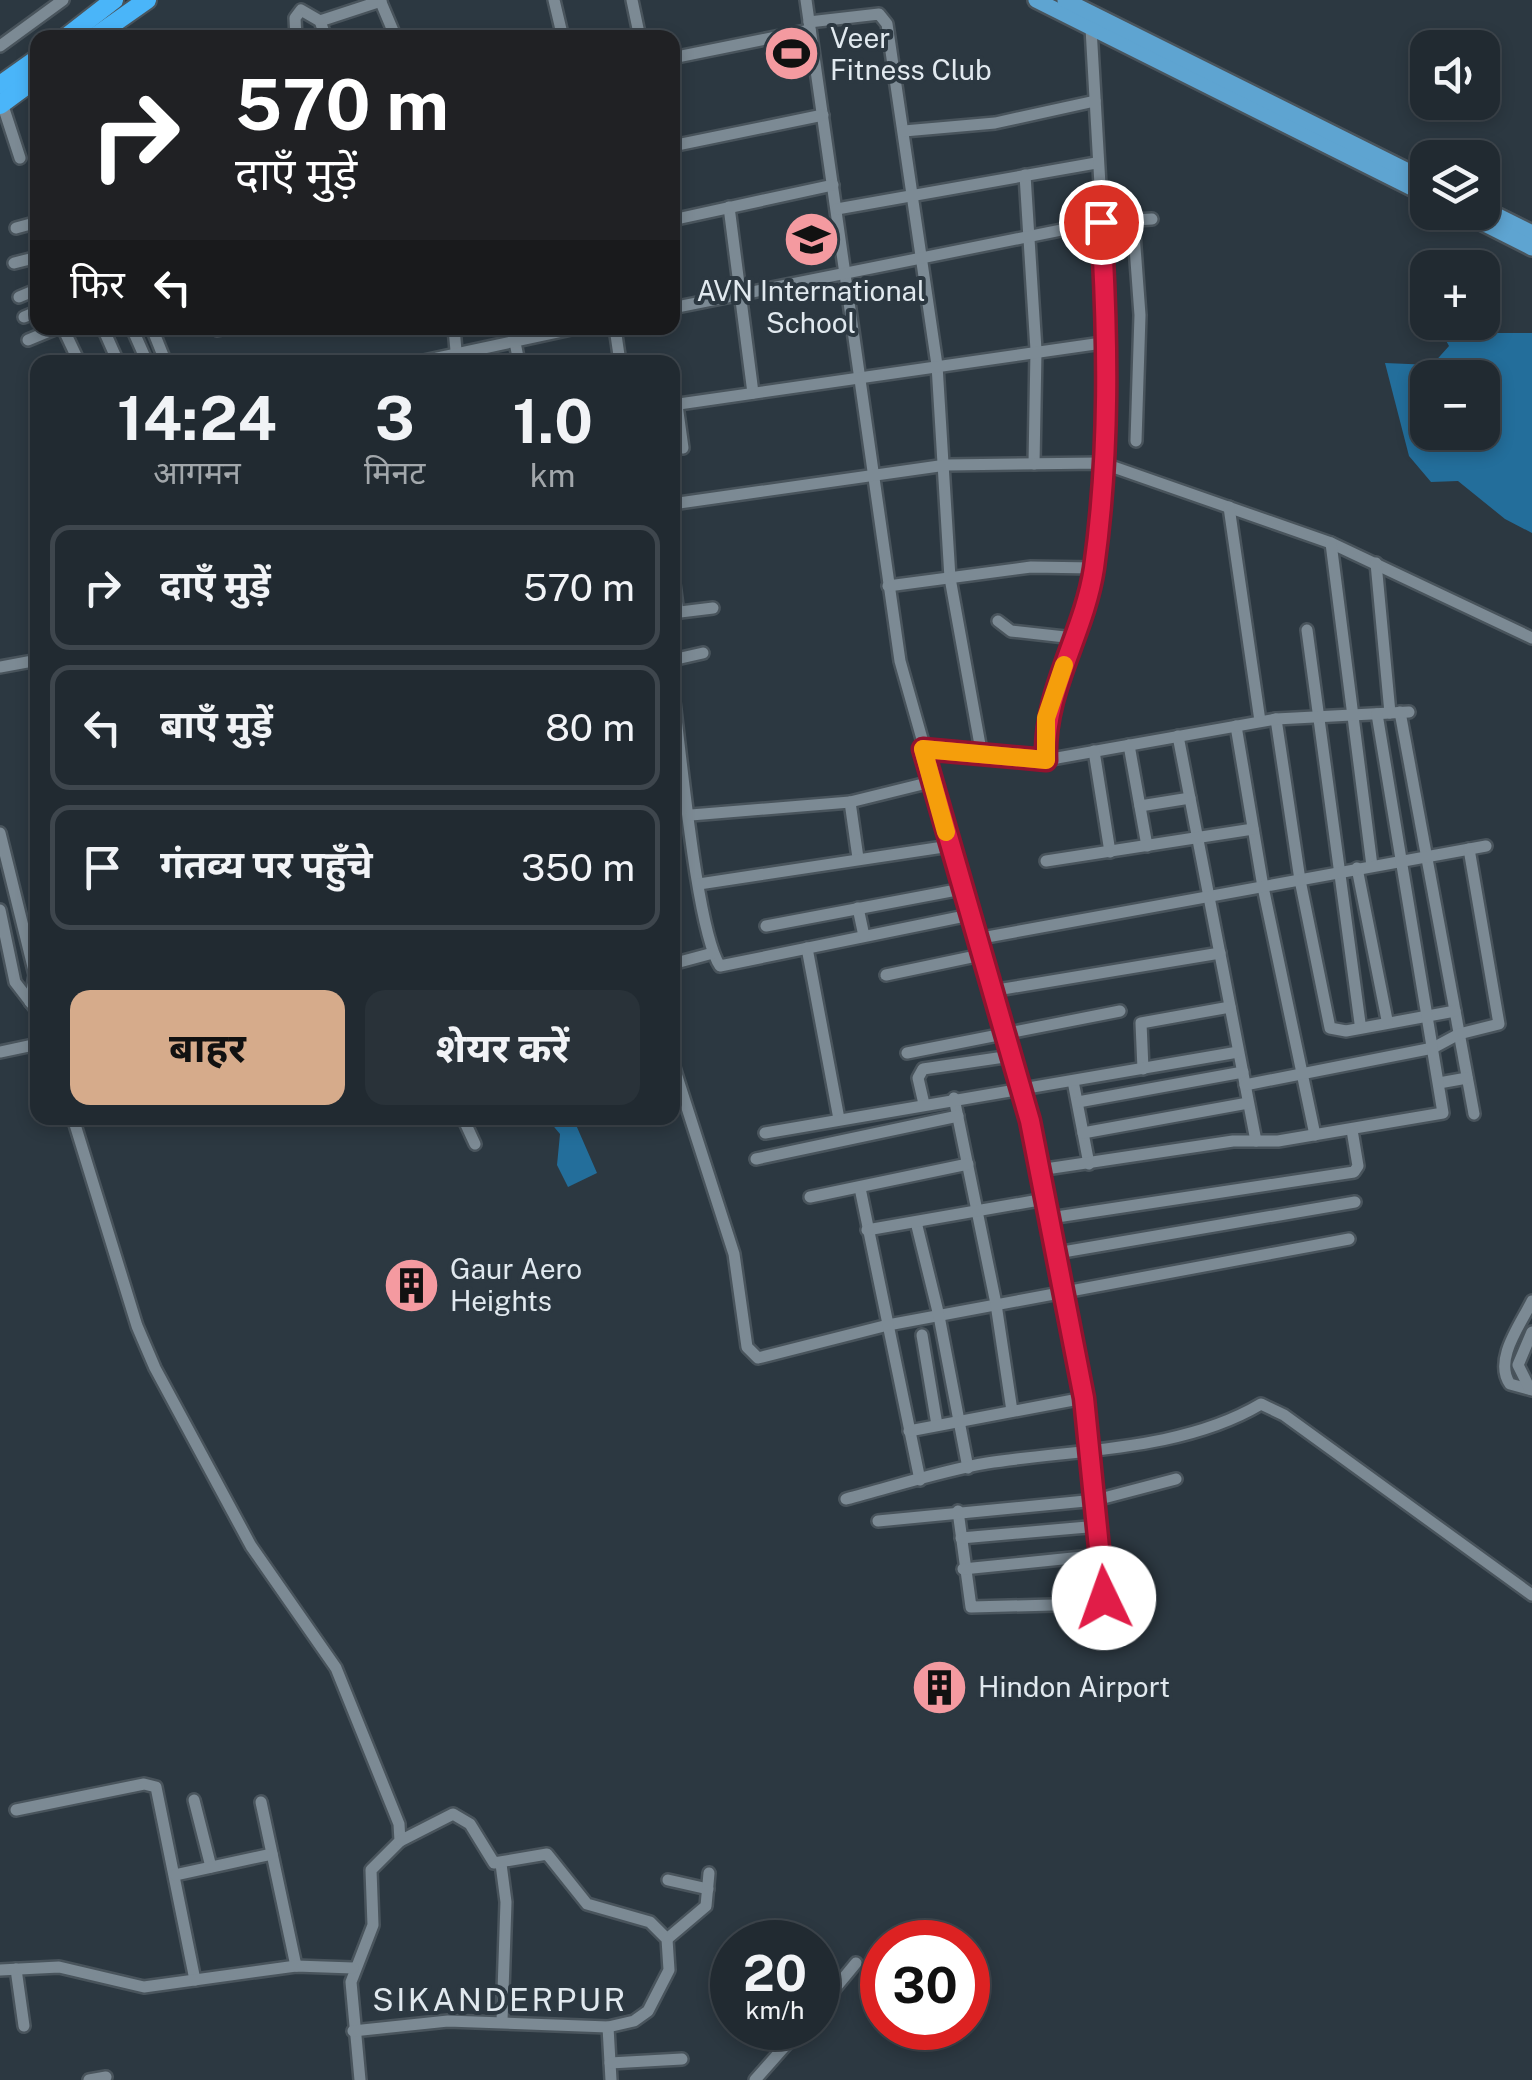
<!DOCTYPE html>
<html lang="hi">
<meta charset="utf-8">
<style>
:root{--surface:#212a31;--page:#293239;--text:#f1f3f6;--muted:#a2a7ab;--line:#3e464d;--accent:#d6ab8b}
body{margin:0;font-family:"Public Sans","Noto Sans Devanagari",sans-serif;background:var(--page);color:var(--text);height:100vh;display:flex;flex-direction:column;font-size:38px;white-space:nowrap}
*{box-sizing:border-box;margin:0}
p{font-size:32px;color:var(--muted)}
.icon{flex:none;width:55px;height:55px;fill:none;stroke:currentColor;stroke-width:2;stroke-linecap:round;stroke-linejoin:round}
.map{position:relative;flex:1;overflow:hidden}
.panel{position:absolute;left:30px;top:355px;width:650px;height:770px;display:flex;flex-direction:column;background:var(--surface);border-radius:20px;box-shadow:0 5px 15px #0003,0 0 0 2px var(--line)}
.panel>*{flex:none}
.hud{position:absolute;left:30px;top:30px;width:650px;height:305px;border-radius:20px;box-shadow:0 5px 15px #0003,0 0 0 2px var(--line);background:#202124;color:#fff;overflow:hidden}
.controls{position:absolute;left:1410px;top:30px;display:grid;gap:20px}
.controls a{display:grid;place-items:center;width:90px;height:90px;border-radius:20px;background:var(--surface);box-shadow:0 5px 15px #0003,0 0 0 2px var(--line);font-size:50px}
.speed{position:absolute;left:710px;top:1920px;display:flex;gap:20px;font-size:50px;font-weight:700;text-align:center}
.speed>*{display:grid;place-content:center;width:130px;height:130px;border-radius:50%;background:var(--surface);box-shadow:0 5px 15px #0003,0 0 0 2px var(--line);line-height:1}
.speed small{font-size:25px;font-weight:400}
.speed .limit{border:15px solid #d22;background:#fff;color:#111}
.pin{position:absolute;display:grid;place-items:center;width:85px;height:85px;color:#fff;margin:-42px;border:5px solid #fff;border-radius:50%;box-shadow:0 2px 10px #0007}
.me{position:absolute;width:110px;margin:-55px;rotate:357deg;stroke-linejoin:round;filter:drop-shadow(0 0 8px #0008)}
.turn{display:flex;align-items:center;gap:35px;height:210px;padding:0 40px;font-size:45px}
.turn .icon{width:130px;height:130px;stroke-width:2.5}
.turn b{display:block;font-size:70px;line-height:85px}
.then{display:flex;align-items:center;height:95px;padding:0 40px;background:#0003;gap:20px;font-size:38px}
.eta{display:flex;justify-content:space-evenly;align-items:center;height:170px;text-align:center}
.eta b{font-size:60px;font-weight:700;line-height:70px}
.primary-button{display:flex;gap:20px;margin-top:auto;padding:20px 40px}
.primary-button a{flex:1;height:115px;border-radius:20px;background:var(--accent);color:#111;font-size:40px;font-weight:700;line-height:115px;text-align:center}
.primary-button a+a{background:var(--page);color:var(--text)}
ul{padding:0;list-style:none}
li{display:flex;align-items:center;gap:30px;height:125px;margin:0 20px 15px;padding:0 20px;border:5px solid var(--line);border-radius:20px}
li div{flex:1}
li b{display:block;font-size:38px}
li em{font-style:normal}
.map>svg:first-child{display:block}
</style>
<div class="map">
<svg width="1532" height="2080" viewBox="0 0 1532 2080">
<rect width="100%" height="100%" fill="#2c3841"/>
<g fill="#236e9b" fill-rule="evenodd">
<path d="M1444,323H1465L1479,333H1532V533L1505,519L1458,481L1431,482L1409,456L1385,363L1432,365L1449,346L1438,326ZM1428,378H1482V432H1428Z"/>
<polygon points="552,1118 573,1118 597,1173 568,1187 557,1165 560,1134 550,1122"/>
</g>
<g fill="none" stroke-linecap="round" stroke-linejoin="round">
<defs>
<g id="minor">
<polyline points="380,0 396,38"/>
<polyline points="554,0 563,38"/>
<polyline points="632,0 640,38"/>
<polyline points="806,0 900,661 1030,1121 1084,1398 1104,1597 1092,1604 971,1607 958,1511"/>
<polyline points="320,21 381,1"/>
<polyline points="809,22 879,14 887,24 937,365 950,578 982,756"/>
<polyline points="296,38 295,18 301,10 320,21 326,38"/>
<polyline points="0,46 63,0"/>
<polyline points="672,58 810,30"/>
<polyline points="2,103 20,158"/>
<polyline points="904,131 995,123 1095,101"/>
<polyline points="672,146 823,115"/>
<polyline points="1025,175 1036,350 1034,464"/>
<polyline points="729,207 753,393"/>
<polyline points="837,209 1096,163"/>
<polyline points="672,220 833,185"/>
<polyline points="1133,220 1140,315 1136,441"/>
<polyline points="16,228 38,222"/>
<polyline points="14,263 38,257"/>
<polyline points="19,297 38,289"/>
<polyline points="672,308 1101,222 1152,219"/>
<polyline points="24,317 38,311"/>
<polyline points="63,328 79,362"/>
<polyline points="103,328 118,362"/>
<polyline points="132,328 147,362"/>
<polyline points="152,328 164,358"/>
<polyline points="454,328 457,362"/>
<polyline points="512,328 519,362"/>
<polyline points="615,328 620,362"/>
<polyline points="217,330 228,328"/>
<polyline points="28,340 57,328"/>
<polyline points="419,362 576,328"/>
<polyline points="672,405 1109,342"/>
<polyline points="677,405 683,448"/>
<polyline points="672,504 946,465 1102,463 1331,543 1532,638"/>
<polyline points="1229,507 1260,721"/>
<polyline points="1331,543 1372,866"/>
<polyline points="1376,563 1390,713"/>
<polyline points="672,569 678,613"/>
<polyline points="888,586 1031,567 1094,568"/>
<polyline points="672,613 713,608"/>
<polyline points="998,621 1011,631 1074,638"/>
<polyline points="1307,630 1360,1023"/>
<polyline points="672,660 703,653"/>
<polyline points="0,667 38,660"/>
<path d="M672,687C680,740 696,931 720,966L970,915"/>
<polyline points="1400,712 1474,1114"/>
<polyline points="1276,719 1300,880 1330,1028 1346,1031 1455,1011"/>
<polyline points="1236,726 1263,887 1315,1135"/>
<polyline points="1178,736 1256,1141"/>
<polyline points="1129,745 1147,846"/>
<polyline points="923,749 1046,760 1276,719 1409,712"/>
<polyline points="1094,751 1110,852"/>
<polyline points="1046,760 1046,719 1094,568 1102,463 1109,342 1091,28"/>
<polyline points="850,802 858,858"/>
<polyline points="1140,806 1190,798"/>
<polyline points="691,815 850,802 931,782"/>
<polyline points="0,833 35,975 30,1002"/>
<polyline points="1046,861 1253,829"/>
<polyline points="1357,868 1387,1020"/>
<polyline points="699,884 950,846"/>
<polyline points="858,908 864,936"/>
<polyline points="0,910 15,982 38,1012"/>
<polyline points="766,926 962,889"/>
<polyline points="976,939 1486,846"/>
<polyline points="807,948 839,1119"/>
<polyline points="672,964 713,953"/>
<polyline points="886,975 981,955"/>
<polyline points="991,991 1220,953"/>
<polyline points="0,1052 38,1044"/>
<polyline points="907,1053 1120,1011"/>
<polyline points="672,1061 734,1254 747,1347 758,1358 888,1325 1349,1239"/>
<polyline points="1143,1069 1141,1023 1230,1007"/>
<polyline points="1073,1081 1089,1164"/>
<polyline points="1439,1083 1467,1078"/>
<polyline points="1245,1085 1433,1048 1459,1034 1499,1024 1469,849"/>
<polyline points="954,1098 996,1304 1012,1411"/>
<polyline points="1078,1102 1243,1072"/>
<polyline points="924,1104 918,1078 923,1069 1011,1056"/>
<polyline points="73,1118 137,1326 155,1368 251,1546 336,1668 399,1824 400,1841 371,1870 373,1925 351,1982 360,2080"/>
<polyline points="463,1118 475,1144"/>
<polyline points="765,1133 1238,1052"/>
<polyline points="1083,1133 1248,1103"/>
<polyline points="756,1159 958,1116"/>
<polyline points="1039,1170 1233,1141 1278,1141 1443,1113 1377,714"/>
<polyline points="860,1188 920,1480"/>
<polyline points="810,1197 968,1164"/>
<polyline points="1050,1218 1354,1172 1358,1166 1352,1130"/>
<polyline points="916,1222 939,1316 968,1468"/>
<polyline points="867,1230 1045,1199"/>
<polyline points="1057,1253 1355,1202"/>
<path d="M1532,1301C1521,1324 1493,1360 1510,1384L1532,1390"/>
<polyline points="922,1335 937,1425"/>
<polyline points="1530,1389 1518,1365 1532,1332"/>
<polyline points="909,1431 1084,1398"/>
<path d="M846,1499C892,1487 940,1471 987,1463C1077,1449 1182,1451 1261,1404L1284,1415L1532,1595"/>
<polyline points="878,1521 1096,1500 1176,1479"/>
<polyline points="961,1538 1099,1526"/>
<polyline points="963,1569 1102,1555"/>
<polyline points="194,1800 211,1867"/>
<polyline points="261,1802 296,1966"/>
<polyline points="16,1810 144,1784 156,1787 195,1980"/>
<polyline points="501,1864 506,1902 502,2021"/>
<polyline points="175,1875 272,1854"/>
<polyline points="668,1880 708,1889"/>
<polyline points="667,1939 706,1906 709,1873"/>
<polyline points="16,1969 24,2026"/>
<polyline points="0,1970 59,1967 144,1987 296,1966 353,1968"/>
<polyline points="818,2009 856,1963"/>
<polyline points="608,2027 611,2080"/>
<polyline points="353,2031 448,2021 608,2027 634,2021 648,2011 669,1970 667,1939 650,1922 587,1904 547,1854 494,1863 470,1824 453,1814 400,1841"/>
<polyline points="610,2063 682,2059"/>
<polyline points="89,2080 106,2077"/>
<polyline points="755,2080 801,2028"/>
</g>
<g id="major">
<polyline points="1036,0 1428,196"/>
<polyline points="1065,0 1428,181"/>
<polyline points="1482,208 1532,233"/>
<polyline points="1461,212 1532,248"/>
</g>
<g id="highway">
<polyline points="65,38 114,0"/>
<polyline points="93,38 147,0"/>
<polyline points="0,85 38,58"/>
<polyline points="0,105 38,77"/>
</g>
</defs>
<use href="#minor" stroke="#49545c" stroke-width="16"/>
<use href="#major" stroke="#49545c" stroke-width="20"/>
<use href="#highway" stroke="#49545c" stroke-width="22"/>
<use href="#minor" stroke="#7c8a94" stroke-width="11"/>
<use href="#major" stroke="#5ea4d1" stroke-width="15"/>
<use href="#highway" stroke="#4ab5f9" stroke-width="18"/>
</g>
<g fill="none" stroke-linecap="round" stroke-linejoin="round">
<defs>
<path id="route" d="M1101,222C1108,337 1110,454 1094,568C1084,635 1043,691 1046,760L923,749L1030,1121L1084,1398L1104,1598"/>
</defs>
<use href="#route" stroke="#92132f" stroke-width="25"/>
<use href="#route" stroke="#e11d48" stroke-width="18"/>
<polyline stroke="#f59e0b" stroke-width="18" points="946,832 923,749 1046,760 1046,718 1064,665"/>
</g>
<defs>
<symbol id="stadium-disc" viewBox="-11 -11 22 22"><circle r="9.5" fill="#f49aa0" stroke="#2c3841"/><path d="M0-5a6.5 5 0 1 0 0 10a6.5 5 0 1 0 0-10ZM-3.5-1.8h7v3.6h-7Z" fill="#111"/></symbol>
<symbol id="school-disc" viewBox="-11 -11 22 22"><circle r="9.5" fill="#f49aa0" stroke="#2c3841"/><path d="M0-5L7-2L0 1L-7-2ZM-4 1L0 2.5L4 1V4Q0 6-4 4Z" fill="#111"/></symbol>
<symbol id="building-disc" viewBox="-11 -11 22 22"><circle r="9.5" fill="#f49aa0" stroke="#2c3841"/><path d="M-4-6H4V6H1V3H-1V6H-4ZM-2.5-4.3h1.7v1.8h-1.7ZM.8-4.3h1.7v1.8H.8ZM-2.5-1h1.7V.8h-1.7ZM.8-1h1.7V.8H.8Z" fill="#111"/></symbol>
</defs>
<g fill-rule="evenodd">
<use href="#stadium-disc" x="760" y="22" width="63" height="63"/>
<use href="#school-disc" x="780" y="208" width="63" height="63"/>
<use href="#building-disc" x="380" y="1254" width="63" height="63"/>
<use href="#building-disc" x="908" y="1656" width="63" height="63"/>
</g>
<g text-anchor="middle" stroke-width="8" stroke-linejoin="round" paint-order="stroke">
<g font-size="28" fill="#e1e9ef" stroke="#2c3841" text-anchor="start">
<text x="830" y="48">Veer<tspan x="830" dy="32">Fitness Club</tspan></text>
<text x="811" y="301" text-anchor="middle">AVN International<tspan x="811" dy="32">School</tspan></text>
<text x="450" y="1279">Gaur Aero<tspan x="450" dy="32">Heights</tspan></text>
<text x="978" y="1697">Hindon Airport</text>
</g>
<g font-size="32" letter-spacing="2.5" fill="#e1e9ef" stroke="#2c3841">
<text x="500" y="2011">SIKANDERPUR</text>
</g>
</g>
</svg>
<div class="controls">
<a><svg class="icon" aria-label="sound" viewBox="0 0 24 24"><path d="M4 9h4l5-4v14l-5-4H4zM17 9q2 3 0 6"/></svg></a>
<a><svg class="icon" aria-label="layers" viewBox="0 0 24 24"><path d="M12 4l9 5-9 5-9-5zM3 14l9 5 9-5"/></svg></a>
<a>+</a>
<a>−</a>
</div>
<div class="speed"><div>20<small>km/h</small></div><div class="limit">30</div></div>
<div class="pin" style="left:1101px;top:222px;background:#d93025"><svg class="icon" aria-label="arrive" viewBox="0 0 24 24"><path d="M6 21V4h12l-3 4 3 4H6"/></svg></div>
<svg class="me" style="left:1104px;top:1598px" viewBox="-20 -20 40 40"><circle r="19" fill="#fff"/><path d="M0-13L10 11 0 6-10 11z" fill="#e11d48"/></svg>
<div class="hud">
<div class="turn"><svg class="icon" aria-label="right" viewBox="0 0 24 24"><path d="M7 20v-9h11M14 6l5 5-5 5"/></svg><div><b>570 m</b>दाएँ मुड़ें</div></div>
<div class="then">फिर<svg class="icon" aria-label="left" viewBox="0 0 24 24"><path d="M17 20v-9H6M10 6l-5 5 5 5"/></svg></div>
</div>
<section class="panel">
<div class="eta">
<div><b>14:24</b><p>आगमन</p></div>
<div><b>3</b><p>मिनट</p></div>
<div><b>1.0</b><p>km</p></div>
</div>
<ul>
<li><svg class="icon" aria-label="right" viewBox="0 0 24 24"><path d="M7 20v-9h11M14 6l5 5-5 5"/></svg><div><b>दाएँ मुड़ें</b></div><em>570 m</em></li>
<li><svg class="icon" aria-label="left" viewBox="0 0 24 24"><path d="M17 20v-9H6M10 6l-5 5 5 5"/></svg><div><b>बाएँ मुड़ें</b></div><em>80 m</em></li>
<li><svg class="icon" aria-label="arrive" viewBox="0 0 24 24"><path d="M6 21V4h12l-3 4 3 4H6"/></svg><div><b>गंतव्य पर पहुँचे</b></div><em>350 m</em></li>
</ul>
<div class="primary-button"><a>बाहर</a><a>शेयर करें</a></div>
</section>
</div>
